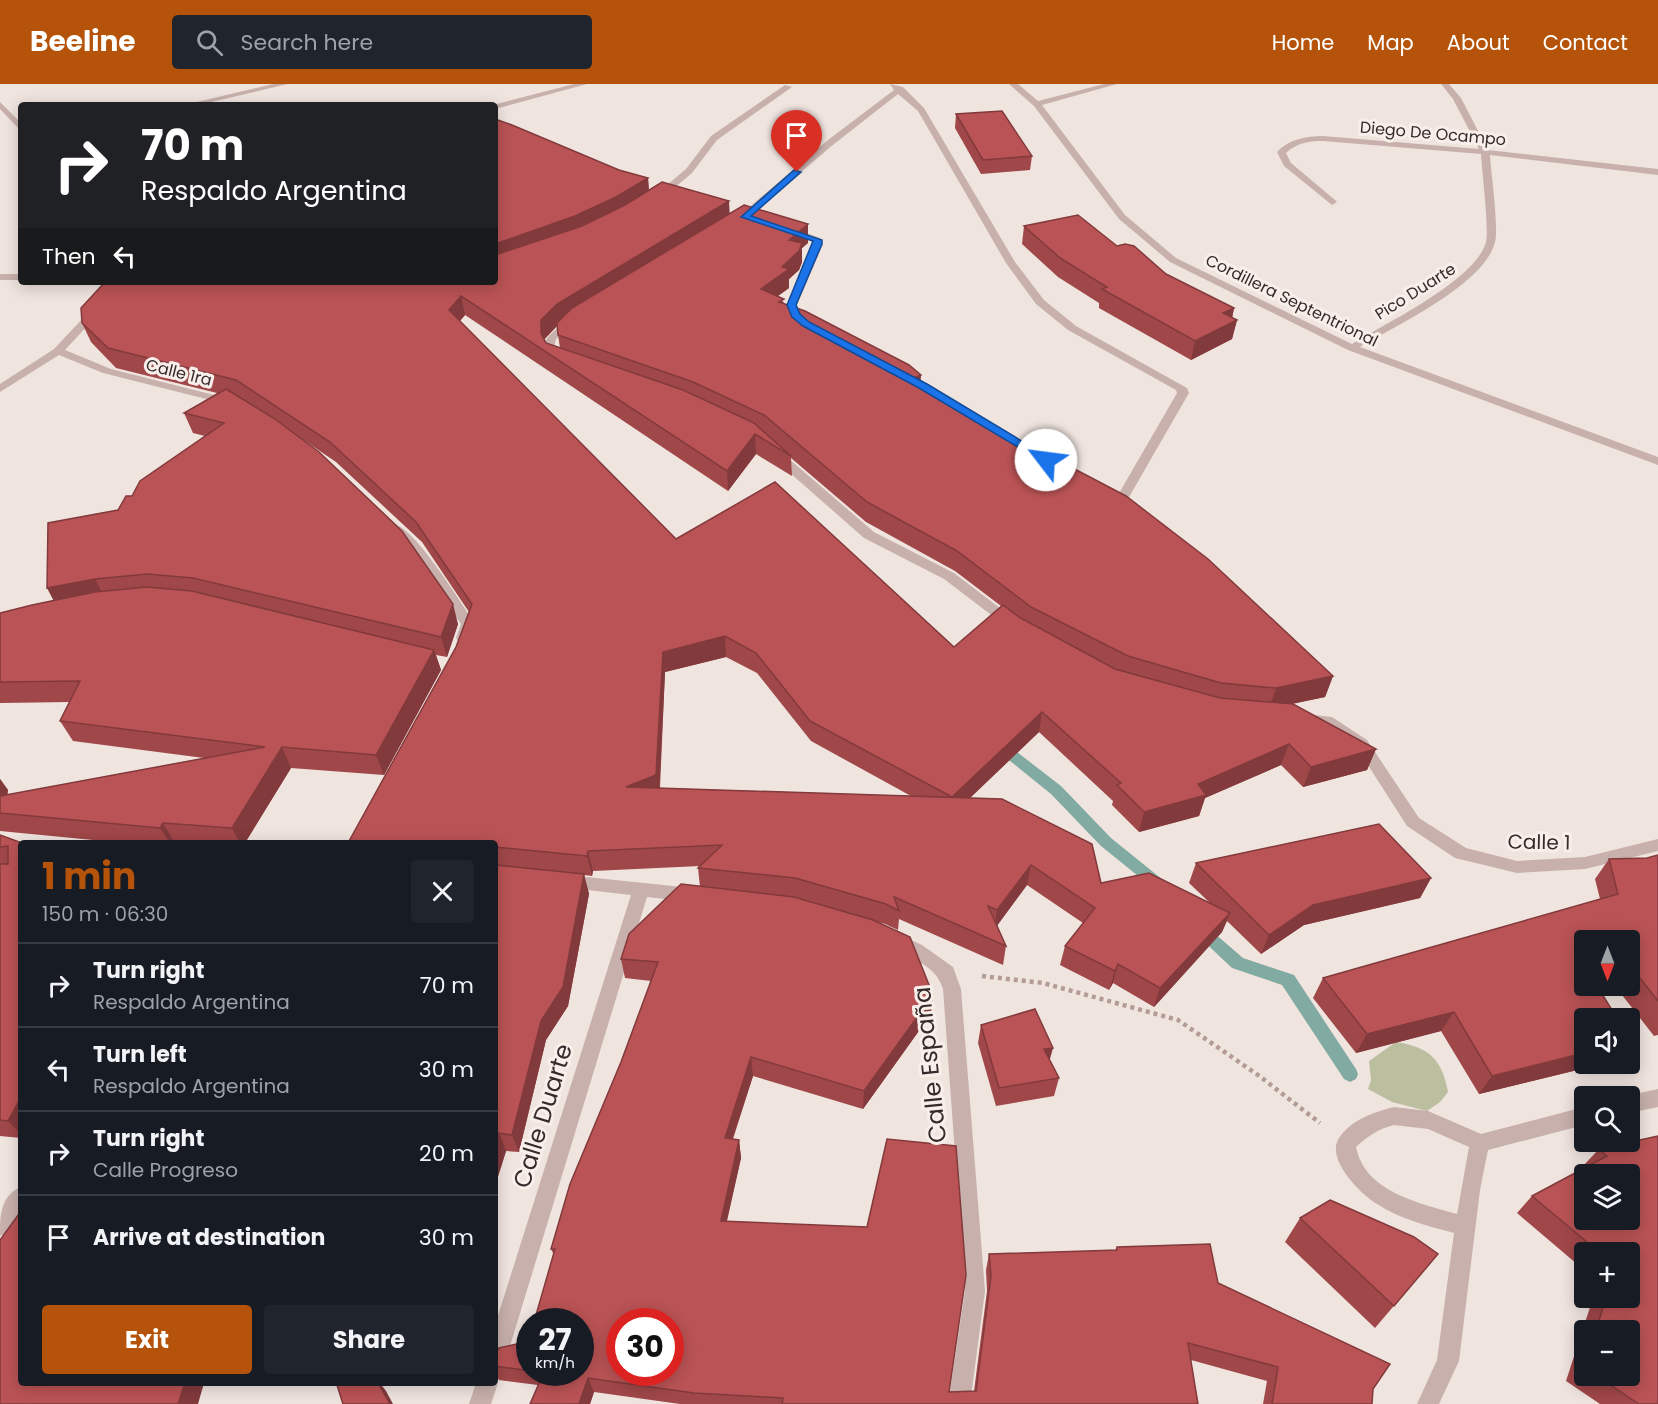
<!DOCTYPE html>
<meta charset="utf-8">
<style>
:root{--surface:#171b24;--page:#20242c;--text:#f1f3f6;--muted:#9ea1a6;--line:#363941;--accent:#b45309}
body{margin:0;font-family:Poppins,sans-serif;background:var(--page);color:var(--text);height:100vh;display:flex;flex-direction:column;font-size:22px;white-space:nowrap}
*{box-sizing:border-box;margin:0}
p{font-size:20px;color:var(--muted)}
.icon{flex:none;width:33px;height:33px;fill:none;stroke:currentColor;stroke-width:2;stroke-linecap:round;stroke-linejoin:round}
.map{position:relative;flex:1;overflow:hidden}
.details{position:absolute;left:18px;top:756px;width:480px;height:546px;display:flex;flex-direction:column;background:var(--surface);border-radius:6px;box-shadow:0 3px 15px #0003}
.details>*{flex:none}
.hud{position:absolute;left:18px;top:18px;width:480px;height:183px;border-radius:6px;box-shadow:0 3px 15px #0003;background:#202124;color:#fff;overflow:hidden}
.needle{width:39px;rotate:180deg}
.controls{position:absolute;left:1574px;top:846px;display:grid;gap:12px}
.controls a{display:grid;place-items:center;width:66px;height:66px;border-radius:6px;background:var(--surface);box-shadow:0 3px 15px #0003;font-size:30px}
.speed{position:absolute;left:516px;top:1224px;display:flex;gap:12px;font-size:30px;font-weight:700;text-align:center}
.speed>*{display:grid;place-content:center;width:78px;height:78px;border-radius:50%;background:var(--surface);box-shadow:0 3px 15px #0003;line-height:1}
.speed small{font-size:15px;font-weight:400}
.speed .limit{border:9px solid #d22;background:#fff;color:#111}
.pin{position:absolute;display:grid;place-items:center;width:51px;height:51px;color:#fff;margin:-62px -26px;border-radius:50% 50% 50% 0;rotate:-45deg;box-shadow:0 0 6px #0007}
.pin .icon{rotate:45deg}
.me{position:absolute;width:66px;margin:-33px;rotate:300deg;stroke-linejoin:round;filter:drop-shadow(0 0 4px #0008)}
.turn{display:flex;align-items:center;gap:21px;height:126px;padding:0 24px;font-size:27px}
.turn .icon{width:78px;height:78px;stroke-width:2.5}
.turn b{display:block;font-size:42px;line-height:51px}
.then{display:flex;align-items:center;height:57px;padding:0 24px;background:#0003;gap:12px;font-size:22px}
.round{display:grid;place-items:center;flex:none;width:63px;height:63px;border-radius:6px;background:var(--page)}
.head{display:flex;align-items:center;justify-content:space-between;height:102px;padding:0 24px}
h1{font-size:36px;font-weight:700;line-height:45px;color:var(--accent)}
.action{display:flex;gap:12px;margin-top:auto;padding:12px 24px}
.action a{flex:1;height:69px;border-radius:6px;background:var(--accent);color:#fff;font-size:24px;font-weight:700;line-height:69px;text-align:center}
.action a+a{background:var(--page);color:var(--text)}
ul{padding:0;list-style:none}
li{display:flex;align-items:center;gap:18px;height:84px;padding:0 24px;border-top:2px solid var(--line)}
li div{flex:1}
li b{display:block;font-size:22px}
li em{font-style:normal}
header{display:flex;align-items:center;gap:36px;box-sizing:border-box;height:84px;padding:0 30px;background:var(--accent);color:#fff}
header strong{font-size:28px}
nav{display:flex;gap:33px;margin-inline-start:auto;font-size:21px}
.search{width:420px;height:54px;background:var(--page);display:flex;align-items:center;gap:15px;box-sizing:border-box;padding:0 21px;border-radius:6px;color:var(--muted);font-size:22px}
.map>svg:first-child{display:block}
</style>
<header>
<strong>Beeline</strong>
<div class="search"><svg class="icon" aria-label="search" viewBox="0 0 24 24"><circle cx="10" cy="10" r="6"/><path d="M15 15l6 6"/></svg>Search here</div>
<nav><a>Home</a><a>Map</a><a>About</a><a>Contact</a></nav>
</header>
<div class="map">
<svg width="1658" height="1320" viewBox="0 0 1658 1320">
<rect width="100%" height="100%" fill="#f0e4df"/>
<path fill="#bcbea0" d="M1396,958C1429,963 1442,975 1448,1008L1440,1018L1427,1027L1392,1018L1368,1005L1371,996L1369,977Z"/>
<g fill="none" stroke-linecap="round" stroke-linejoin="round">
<g fill="#81aba2" fill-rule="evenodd">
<polygon points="999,656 1004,658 1061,702 1111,754 1163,796 1165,800 1163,804 1158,806 1153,804 1101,762 1051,710 994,664 992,661"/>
<polygon points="1202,841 1207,843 1243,874 1294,891 1356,985 1358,990 1356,995 1350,998 1344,995 1282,901 1232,884 1197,851 1194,847 1197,843"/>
</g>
<polyline stroke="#b39b96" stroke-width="4.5" stroke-dasharray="4 4" stroke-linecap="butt" points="982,892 1043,899 1178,936 1258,991 1320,1039"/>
<g fill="#c8b1ac" fill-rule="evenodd">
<polygon points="273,0 288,0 199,21 184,21"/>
<polygon points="574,0 587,0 495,25 493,21"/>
<polygon points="890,0 903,3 924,24 1015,178 1044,216 1076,242 1187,304 1189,309 1125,420 1117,420 1104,411 1110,407 1118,411 1177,309 1176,306 1068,246 1036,220 1006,179 918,27 898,10 834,60 742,138 734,136 828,56 894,6"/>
<path d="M1009,0H1018L1038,17L1104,0H1117L1042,21L1125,131L1176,174L1352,260C1386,239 1476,196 1486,158C1489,144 1482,88 1481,70L1323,57C1308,57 1297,59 1286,69L1291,79L1335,116L1337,118L1332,121L1284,82L1277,68C1289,55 1306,52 1323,52L1479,65L1453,15L1441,0H1449L1461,14L1488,66L1658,85V91L1490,71C1491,89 1499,144 1495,158C1485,200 1397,241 1360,263L1658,373V381L1348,266L1170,178L1119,135L1034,22Z"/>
<polygon points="785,1 792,3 717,56 692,89 661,115 655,115 655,111 686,85 711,52"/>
<polygon points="0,18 21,39 21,47 0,25"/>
<polygon points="790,143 820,154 823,160 797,221 800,230 810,239 805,242 791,233 787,221 813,160 813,158 787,148 785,146"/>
<rect x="0" y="190" width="21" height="6"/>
<polygon points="117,198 128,198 65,266 111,285 234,316 234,320 230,321 103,289 59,271 0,308 0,300 54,265"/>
<path d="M569,235L578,237L556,255L554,264L563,276L554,278C528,264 556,245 569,235Z"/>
<polygon points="972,330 1043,369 1045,372 1039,376 1035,375 968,335 968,331"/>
<polygon points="777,367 781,368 874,448 954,489 1017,537 1019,540 1017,543 1007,543 944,495 864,454 773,374 773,368"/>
<path d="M396,441C416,446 462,520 475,540L468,557H458L456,554L461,540L410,466L390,445Z"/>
<polygon points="1304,630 1332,633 1367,656 1419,734 1466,764 1517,777 1585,773 1658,755 1658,767 1585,785 1517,789 1455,774 1407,742 1357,664 1324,642 1299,639 1297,635"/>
<polygon points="567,791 692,804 698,806 700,811 698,816 692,818 647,813 506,1275 503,1283 495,1286 495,1241 631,811 561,803 559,798 561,793"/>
<path d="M896,849L922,861L953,883L961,905L985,1207L970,1320H948L965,1207L943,905C934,874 896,874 887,856L890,851Z"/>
<polygon points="1658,1005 1658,1023 1629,1029 1629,1012 1626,1012"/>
<path d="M1394,1023L1428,1027L1481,1050L1584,1023V1041L1488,1066L1480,1106L1459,1277L1439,1320H1417L1437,1276L1454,1149C1428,1142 1400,1135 1377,1120C1361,1111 1325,1075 1339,1054C1351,1036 1374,1028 1394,1023ZM1394,1041L1428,1045L1469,1063L1457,1130C1419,1119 1365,1108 1356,1063C1368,1052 1378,1045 1394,1041Z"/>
<path d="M21,1103C21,1123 22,1143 0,1152C0,1132 0,1112 21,1103Z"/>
<polygon points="495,1292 498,1299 491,1320 469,1320 476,1299 495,1299"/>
</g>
</g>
<g fill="#a04749" fill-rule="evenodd">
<polygon points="956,30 1032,72 1030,86 981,90 955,44"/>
<path d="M619,86L648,94L649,106L730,130L808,159L802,164V178L799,186L789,195V204L778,212L785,220L921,298L1333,592L1325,613L1290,620L1376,665L1367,686L1303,703L1281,681L1205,714L1199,732L1139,748L1112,721L1113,717L1039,648L970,714L1101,799L1209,818L1189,799L1196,779L1431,794L1420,814L1304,841L1261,870L1227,837L1222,848L1154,923L1113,899L1109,906L1060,881L1065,862L1083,839L1027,801L997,841L1006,862L1003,881L899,835L898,846L885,840L878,838L931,930L863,1025L753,992L733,1055L739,1056L741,1074L727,1137L949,1308L974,1307L987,1207L986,1186L989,1170L1115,1166L1117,1163L1218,1199L1373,1305L1372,1320H1263L1267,1297L1191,1276L1198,1320H680L594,1308L590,1320H530L538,1301L499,1296L496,1290L495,1291V1271L529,1257L530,1254V1288H580L554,1171L551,1165L651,897L625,894L621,875L700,803L698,784L700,782L593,787L592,792L584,791L589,810L568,922L546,956L519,1068L506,1067L495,1102V759L456,563L469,528L422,458L336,378L302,355L458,540L447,573L436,571L441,586L384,691L291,684L245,759H124L0,747V695L8,706L7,711L204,674L73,657L60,637L70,618L0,619V529L54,516L118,426L132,412L205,352L193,349L184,329L217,309L116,284L91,258L82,239L495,198ZM465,231L728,407L756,370L792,392L791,374L866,438L955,487L1001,522L954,563L676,455L460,237ZM557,242L558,251L560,264L546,259L544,256ZM726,573L757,589L811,657L911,712L660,704L665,588Z"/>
<polygon points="1024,142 1117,162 1166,190 1234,224 1232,234 1237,236 1232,255 1191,276 1099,224 1099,219 1058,193 1022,160"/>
<polygon points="0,751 21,759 21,1054 0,1052"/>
<polygon points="1658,771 1658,951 1654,952 1615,902 1629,902 1629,856 1584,856 1602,980 1479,1010 1441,947 1356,969 1313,914 1323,894 1600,815 1595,795 1609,775 1647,774"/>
<polygon points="981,941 1050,977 1059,994 1054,1012 996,1022 978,959"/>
<path d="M1658,1052V1320H1600L1566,1297L1593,1214H1629V1168H1584V1186L1517,1129L1532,1112L1585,1084L1583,1082L1599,1065ZM1584,1246H1629V1292H1584Z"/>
<polygon points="1300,1134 1438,1170 1375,1244 1285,1158"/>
</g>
<g fill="#823a3c">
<polygon points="648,94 649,111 495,180 495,160"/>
<polygon points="729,117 730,135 560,239 544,255 544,268 541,249 541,236 557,220"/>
<polygon points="808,140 808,159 802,164 802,178 799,186 789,195 789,204 761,224 761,205 782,183 789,156"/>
<polygon points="461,212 465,231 453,245 449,226"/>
<polygon points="1234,224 1231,239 1237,236 1232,255 1191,276 1195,257 1223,229"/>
<polygon points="921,291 920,310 914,294"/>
<polygon points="755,350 756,370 728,407 727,387"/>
<polygon points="95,495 106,516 58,525 47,504"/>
<polygon points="453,520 458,540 447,573 441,553"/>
<polygon points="725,552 726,573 665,588 659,711 626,703 663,568"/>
<polygon points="434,566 441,586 384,691 376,671"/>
<polygon points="1333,592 1325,613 1269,625 1276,604"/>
<polygon points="1042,628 1039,648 950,733 952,713"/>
<polygon points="1289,660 1281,681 1205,714 1199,732 1139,748 1144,728 1198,700"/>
<polygon points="282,663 291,684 245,759 240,759 232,744"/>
<polygon points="1376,665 1367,686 1303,703 1311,683"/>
<polygon points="0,695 8,706 5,729 0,727"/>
<polygon points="163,739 175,759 170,759 160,744"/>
<polygon points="588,767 593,787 592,792 587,772"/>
<polygon points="1031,781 1027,801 994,846 997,826"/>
<polygon points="584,790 589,810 568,922 546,956 519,1068 512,1051 541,937"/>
<polygon points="1431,794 1420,814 1304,841 1261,870 1269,851 1313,821"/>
<polygon points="1230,829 1222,848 1154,923 1160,904"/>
<polygon points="1118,880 1113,899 1109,906 1115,887"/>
<polygon points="933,911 931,930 863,1025 864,1007"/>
<polygon points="1454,928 1441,947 1356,969 1367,950"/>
<polygon points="1053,964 1048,982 1044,965"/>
<polygon points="1584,969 1584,980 1602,980 1479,1010 1492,992"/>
<polygon points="751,973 753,992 727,1071 725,1054"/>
<polygon points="21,1013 21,1050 8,1037"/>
<polygon points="499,1049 506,1067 495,1102 495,1061"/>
<polygon points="739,1056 741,1074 723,1153 721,1137"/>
<polygon points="588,1294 594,1308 590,1320 579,1320"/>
<polygon points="185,1299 204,1299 198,1320 178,1320"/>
<polygon points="378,1299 380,1299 386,1307 393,1320 390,1320"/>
</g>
<g fill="#ba5355" stroke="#823a3c" stroke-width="1.5" fill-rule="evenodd">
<polygon points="1002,27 1032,72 983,76 956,30"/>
<polygon points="495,35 512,41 619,86 648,94 616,113 575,132 495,160"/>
<polygon points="662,98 729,117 557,220 541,236 541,249 546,259 683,306 754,339 791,372 755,350 727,387 461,212 449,226 676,455 775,398 954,563 1003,521 1019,533 1115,585 1220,614 1293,620 1376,665 1311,683 1289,660 1198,700 1206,711 1144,728 1117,701 1121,699 1042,628 952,713 810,637 756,569 725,552 663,568 656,691 626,703 1002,715 1092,760 1101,799 1149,789 1230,829 1160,904 1118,880 1115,887 1065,862 1095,824 1031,781 997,826 988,822 1006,862 894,813 899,827 886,820 795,794 698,784 722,761 588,767 587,772 495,763 495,759 348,759 456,563 472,520 416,438 330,358 236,296 108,264 82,239 81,224 105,198 495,198 495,171 582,142 625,121"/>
<polygon points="744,121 808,140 789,156 802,159 799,167 782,183 789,185 761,205 784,215 779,218 805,227 909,281 921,291 914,294 1009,356 1063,382 1065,380 1126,412 1208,475 1333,592 1276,604 1221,599 1128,572 1031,523 957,467 867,418 764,331 693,298 558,251 557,239 572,224"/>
<polygon points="1078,131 1117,162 1125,160 1134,162 1166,190 1234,224 1223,229 1237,236 1195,257 1102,205 1107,203 1060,174 1024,142"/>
<polygon points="226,305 275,335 319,368 402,447 453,520 441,553 193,494 147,490 95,495 47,504 48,439 118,426 126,412 132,412 140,397 224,339 184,329"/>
<polygon points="147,503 192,507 434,566 376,671 282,663 232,744 163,739 160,744 0,729 0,712 265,663 60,637 80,597 0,598 0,529 32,521 95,508"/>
<polygon points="1379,740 1431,794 1313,821 1269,851 1196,779"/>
<polygon points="0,751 22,759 21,1013 8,1037 0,1036 0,780 8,780 8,762 0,763"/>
<polygon points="1658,771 1658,917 1629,880 1629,856 1584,856 1584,902 1597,902 1617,934 1584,934 1584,969 1492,992 1454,928 1367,950 1323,894 1618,810 1609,775 1647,774"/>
<polygon points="495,781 584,790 563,903 541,937 512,1051 499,1049 495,1061"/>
<path d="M681,800L794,813L873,836L910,853L933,911L864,1007L751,973L725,1054L739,1056L721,1137L867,1143L887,1055L956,1062L966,1191L949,1308L976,1307L991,1192L989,1170L1117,1166V1163L1210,1160L1218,1199L1390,1280L1373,1305L1372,1320H1272L1278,1283L1188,1259L1198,1320H782L783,1314L694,1309L588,1294L579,1320H530L544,1288H580V1238H534L555,1165H551L570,1100L621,978L658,878L621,875L629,850ZM620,1238H670V1288H620Z"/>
<polygon points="1035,925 1053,964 1044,965 1059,994 999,1004 981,941"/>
<path d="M1658,1052V1320H1639L1597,1292H1629V1246H1596L1606,1214H1629V1168H1599L1532,1112L1607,1072L1599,1065ZM1584,1090H1629V1136H1584Z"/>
<polygon points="1330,1116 1414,1153 1438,1170 1394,1222 1300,1134"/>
<polygon points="21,1127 21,1299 185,1299 178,1320 0,1320 0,1156"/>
<polygon points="530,1254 530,1287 495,1282 495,1271 499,1264 529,1257"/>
<polygon points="347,1299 378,1299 390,1320 343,1320 337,1301"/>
</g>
<polygon fill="#1a73e8" stroke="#114b97" stroke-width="1.5" points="794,86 801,88 751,132 822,156 822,160 796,221 800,230 809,238 927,300 1050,374 1050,378 1043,378 919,304 803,242 792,233 787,221 813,157 741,133"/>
<g text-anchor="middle" stroke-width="6" stroke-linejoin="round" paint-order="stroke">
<g font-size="16" fill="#362b2a" stroke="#f8efeb">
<text transform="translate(1433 49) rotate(5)" y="6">Diego De Ocampo</text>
<text transform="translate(1415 207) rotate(-32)" y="6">Pico Duarte</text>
<text transform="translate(1292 216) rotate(26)" y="6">Cordillera Septentrional</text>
<text transform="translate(179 288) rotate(14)" y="6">Calle 1ra</text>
</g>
<g font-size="20" fill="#362b2a" stroke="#f8efeb">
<text transform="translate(1539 758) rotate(1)" y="7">Calle 1</text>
</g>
<g font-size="24" fill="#362b2a" stroke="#f8efeb">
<text transform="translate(930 981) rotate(-96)" y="8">Calle España</text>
<text transform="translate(543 1032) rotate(-73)" y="8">Calle Duarte</text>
</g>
</g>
</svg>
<div class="controls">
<a><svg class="needle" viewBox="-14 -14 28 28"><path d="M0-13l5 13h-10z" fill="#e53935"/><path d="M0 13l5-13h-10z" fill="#9ea1a6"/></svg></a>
<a><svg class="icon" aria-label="sound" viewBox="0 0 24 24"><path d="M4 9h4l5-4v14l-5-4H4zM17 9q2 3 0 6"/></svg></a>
<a><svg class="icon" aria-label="search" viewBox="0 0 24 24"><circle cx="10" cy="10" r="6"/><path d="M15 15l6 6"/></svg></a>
<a><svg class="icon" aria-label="layers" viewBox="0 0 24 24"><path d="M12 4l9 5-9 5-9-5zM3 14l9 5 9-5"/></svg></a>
<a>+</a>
<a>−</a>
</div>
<div class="speed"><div>27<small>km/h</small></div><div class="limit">30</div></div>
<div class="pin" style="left:797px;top:88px;background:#d93025"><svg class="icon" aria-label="arrive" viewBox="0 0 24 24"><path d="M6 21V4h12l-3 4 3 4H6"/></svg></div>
<svg class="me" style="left:1046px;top:376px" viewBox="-20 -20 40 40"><circle r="19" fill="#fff"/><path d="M0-13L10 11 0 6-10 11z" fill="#1a73e8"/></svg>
<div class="hud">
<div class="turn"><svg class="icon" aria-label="right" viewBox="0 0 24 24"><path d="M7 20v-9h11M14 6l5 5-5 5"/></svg><div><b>70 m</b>Respaldo Argentina</div></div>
<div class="then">Then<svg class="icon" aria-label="left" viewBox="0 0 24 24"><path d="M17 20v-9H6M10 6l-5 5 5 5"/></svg></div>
</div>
<section class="details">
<div class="head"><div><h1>1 min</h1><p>150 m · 06:30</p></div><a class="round"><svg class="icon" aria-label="close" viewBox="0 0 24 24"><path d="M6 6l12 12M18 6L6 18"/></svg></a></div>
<ul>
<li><svg class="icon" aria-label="right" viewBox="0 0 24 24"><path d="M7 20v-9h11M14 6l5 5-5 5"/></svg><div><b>Turn right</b><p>Respaldo Argentina</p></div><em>70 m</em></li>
<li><svg class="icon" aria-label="left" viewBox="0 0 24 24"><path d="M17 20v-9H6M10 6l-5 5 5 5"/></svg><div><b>Turn left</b><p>Respaldo Argentina</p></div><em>30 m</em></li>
<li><svg class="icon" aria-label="right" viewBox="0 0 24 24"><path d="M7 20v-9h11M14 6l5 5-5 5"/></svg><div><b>Turn right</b><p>Calle Progreso</p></div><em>20 m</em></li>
<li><svg class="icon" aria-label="arrive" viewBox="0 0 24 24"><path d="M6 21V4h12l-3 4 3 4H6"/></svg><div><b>Arrive at destination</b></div><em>30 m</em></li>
</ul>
<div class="action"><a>Exit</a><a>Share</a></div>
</section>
</div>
